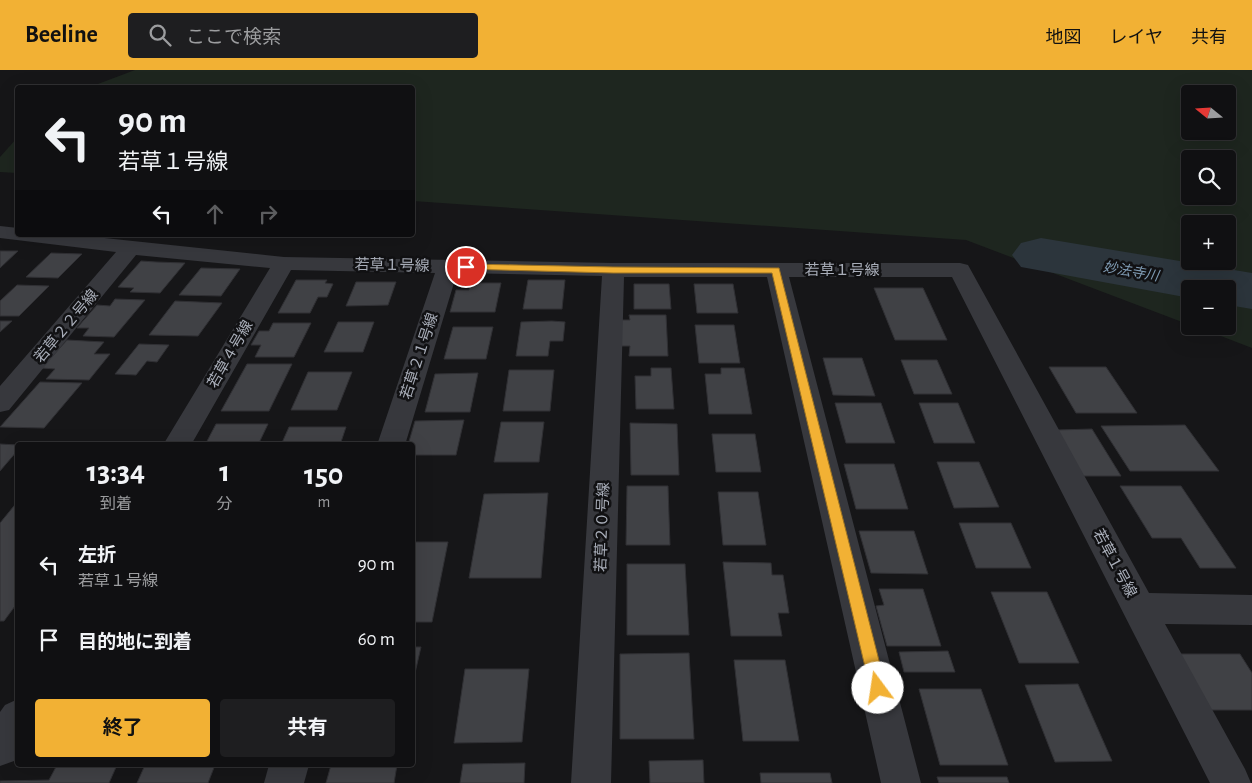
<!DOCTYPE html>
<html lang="ja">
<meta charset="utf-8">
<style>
:root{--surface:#101012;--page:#1e1e20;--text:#f1f3f6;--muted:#9c9d9f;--line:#303032;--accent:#f2b134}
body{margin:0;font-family:"Alegreya Sans","Noto Sans JP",sans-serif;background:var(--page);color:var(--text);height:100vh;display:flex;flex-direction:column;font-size:19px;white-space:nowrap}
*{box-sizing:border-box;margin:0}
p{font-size:16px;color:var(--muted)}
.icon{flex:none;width:28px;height:28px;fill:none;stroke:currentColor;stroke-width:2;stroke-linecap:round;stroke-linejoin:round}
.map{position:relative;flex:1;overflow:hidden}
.drawer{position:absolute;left:15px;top:372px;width:400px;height:325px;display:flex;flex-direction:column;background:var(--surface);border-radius:5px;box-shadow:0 5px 20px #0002,0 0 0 1px var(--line)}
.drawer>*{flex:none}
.hud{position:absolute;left:15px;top:15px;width:400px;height:152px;border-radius:5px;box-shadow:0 5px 20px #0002,0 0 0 1px var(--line);background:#101012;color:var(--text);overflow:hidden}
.needle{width:32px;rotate:288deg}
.controls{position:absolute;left:1181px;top:15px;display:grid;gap:10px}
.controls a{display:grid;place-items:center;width:55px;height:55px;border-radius:5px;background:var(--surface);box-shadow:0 5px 20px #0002,0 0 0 1px var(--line);font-size:25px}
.pin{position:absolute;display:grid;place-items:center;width:42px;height:42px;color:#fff;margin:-21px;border:2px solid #fff;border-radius:50%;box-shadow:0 1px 5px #0007}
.me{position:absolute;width:55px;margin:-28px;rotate:346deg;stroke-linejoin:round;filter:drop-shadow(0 0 4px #0008)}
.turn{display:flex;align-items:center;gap:18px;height:105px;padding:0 20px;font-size:22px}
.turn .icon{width:65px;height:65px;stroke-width:2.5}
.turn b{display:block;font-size:35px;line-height:42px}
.lanes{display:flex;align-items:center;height:48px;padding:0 20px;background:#0003;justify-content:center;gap:25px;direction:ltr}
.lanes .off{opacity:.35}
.eta{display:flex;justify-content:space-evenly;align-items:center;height:85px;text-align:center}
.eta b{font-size:30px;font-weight:700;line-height:35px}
.action{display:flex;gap:10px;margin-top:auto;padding:10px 20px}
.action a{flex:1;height:58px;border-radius:5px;background:var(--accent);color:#111;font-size:20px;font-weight:700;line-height:58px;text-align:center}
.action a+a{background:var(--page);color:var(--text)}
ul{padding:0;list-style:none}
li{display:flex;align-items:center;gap:15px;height:75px;padding:0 20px}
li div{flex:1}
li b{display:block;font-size:19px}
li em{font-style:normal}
header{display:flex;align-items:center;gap:30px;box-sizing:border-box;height:70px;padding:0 25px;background:var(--accent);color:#111}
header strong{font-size:24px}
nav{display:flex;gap:28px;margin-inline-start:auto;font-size:18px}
.search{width:350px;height:45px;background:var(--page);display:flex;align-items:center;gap:12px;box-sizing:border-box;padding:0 18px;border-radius:5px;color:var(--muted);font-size:19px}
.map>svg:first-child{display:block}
</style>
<header>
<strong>Beeline</strong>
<div class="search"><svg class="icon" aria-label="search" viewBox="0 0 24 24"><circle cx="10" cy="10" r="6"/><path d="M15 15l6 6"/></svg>ここで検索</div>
<nav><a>地図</a><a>レイヤ</a><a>共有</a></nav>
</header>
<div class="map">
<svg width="1252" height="713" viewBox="0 0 1252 713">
<rect width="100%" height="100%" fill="#161618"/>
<g fill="#1e261f" fill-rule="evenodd">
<path d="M135,0H1252V278L1195,256H1228V219H1190V255L966,170L413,131L412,18L90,17ZM1190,24H1228V61H1190ZM1190,89H1228V126H1190ZM1190,154H1228V191H1190Z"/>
<polygon points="17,68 17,103 0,102 0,87"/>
</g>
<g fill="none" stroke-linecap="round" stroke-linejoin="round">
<polygon fill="#2c353c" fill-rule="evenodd" points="1041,168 1252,203 1252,239 1228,235 1228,219 1190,219 1190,228 1021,197 1012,185 1021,173"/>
</g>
<g fill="#404145" stroke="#303034">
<polygon points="0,181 18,181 0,198"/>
<polygon points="51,183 82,184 58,208 26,207"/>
<polygon points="141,191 156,192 185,193 160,223 130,222 134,218 118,217"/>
<polygon points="201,198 240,199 221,226 179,225"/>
<polygon points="296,210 327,210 325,213 333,214 327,227 318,227 310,243 278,243"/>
<polygon points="528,210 565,210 562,239 523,239"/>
<polygon points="356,212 396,212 388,235 346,236"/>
<polygon points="471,213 501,213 495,242 450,242 456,220 469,220"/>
<polygon points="634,214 669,214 671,239 634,239"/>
<polygon points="694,214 733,214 738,243 697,243"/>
<polygon points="17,215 49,216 19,246 0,246 0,231"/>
<polygon points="874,218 923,218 947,270 895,270"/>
<polygon points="115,229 145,230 114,267 83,266 89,258 77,258 97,235 110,236"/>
<polygon points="175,231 222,233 198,266 149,265"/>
<polygon points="629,245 666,245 668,286 629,286 630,276 619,276 619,250 630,250"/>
<polygon points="0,251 12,251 0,262"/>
<polygon points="552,251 565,252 563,271 550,271 548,286 516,286 521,252"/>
<polygon points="338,252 374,252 363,282 324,282"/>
<polygon points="273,253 311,253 294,287 255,287 261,275 251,275 259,261 269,261"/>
<polygon points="695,255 734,255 740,293 699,293"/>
<polygon points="453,257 493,257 486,289 444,289"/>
<polygon points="67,270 104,272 94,284 110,284 89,310 46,309 55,299 42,298"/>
<polygon points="139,274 169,275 157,292 147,291 136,305 115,304"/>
<polygon points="823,288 862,288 875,326 833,325"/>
<polygon points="901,290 937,290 952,324 914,324"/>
<polygon points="247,294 292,294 269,341 221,341"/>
<polygon points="1049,297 1106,297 1137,343 1076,343"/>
<polygon points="651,298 671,298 674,339 636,339 635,306 651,306"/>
<polygon points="721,298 744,298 752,344 709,344 705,304 721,304"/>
<polygon points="509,300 554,300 550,341 503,341"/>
<polygon points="308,302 352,302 337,340 291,340"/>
<polygon points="478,303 470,342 425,342 435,304"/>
<polygon points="40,312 82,313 44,358 0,357"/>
<polygon points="835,333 881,333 895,373 846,373"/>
<polygon points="919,333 958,333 975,373 934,373"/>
<polygon points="464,350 456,385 412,385 412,375 408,375 415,351"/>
<polygon points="501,352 544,352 539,392 494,392"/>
<polygon points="630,353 677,354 679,405 631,405"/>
<polygon points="216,354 268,354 258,375 205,375"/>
<polygon points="1185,355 1219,401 1130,401 1101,356"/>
<polygon points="289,357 346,357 340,375 281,375"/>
<polygon points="1092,359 1121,406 1083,406 1057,360"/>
<polygon points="712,364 755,364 761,402 716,402"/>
<polygon points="0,374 18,375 18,380 0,401"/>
<polygon points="937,392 979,392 999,437 954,438"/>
<polygon points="844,394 894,394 908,439 856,439"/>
<polygon points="627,416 668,416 670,475 626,475"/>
<polygon points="1120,416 1181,416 1236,498 1200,498 1181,468 1152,468"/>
<polygon points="718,422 758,422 766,475 723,475"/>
<polygon points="548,423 541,508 469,508 484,424"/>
<polygon points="18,431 18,532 4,551 0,551 0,453"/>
<polygon points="959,453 1011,453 1031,498 976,498"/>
<polygon points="859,461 914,461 928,504 871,503"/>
<polygon points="412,472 448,472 432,552 412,552"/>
<polygon points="723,492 771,493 772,505 783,505 789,543 778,543 782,566 731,566"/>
<polygon points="627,494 685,494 689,565 627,565"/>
<polygon points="879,519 923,519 941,576 887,576 876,536 884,535"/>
<polygon points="991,522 1047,522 1079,593 1019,593"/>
<polygon points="412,577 421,577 412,616"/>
<polygon points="948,581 955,602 904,602 899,582"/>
<polygon points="689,583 694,669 620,669 620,584"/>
<polygon points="1179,584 1240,584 1252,603 1252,640 1209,640"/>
<polygon points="734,590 785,590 799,671 743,671"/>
<polygon points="465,599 529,599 522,672 454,673"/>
<polygon points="1078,614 1112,691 1055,692 1025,615"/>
<polygon points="919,619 981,619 1008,695 940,695"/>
<polygon points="703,690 704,713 650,713 649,691"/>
<polygon points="525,693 524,713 460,713 463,694"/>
<polygon points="57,695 117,695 109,713 0,713 0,711 49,710"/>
<polygon points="145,695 215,695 208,713 137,713"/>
<polygon points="331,695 397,695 394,713 326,713"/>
<polygon points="760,703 830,703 832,713 761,713"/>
<polygon points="937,707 1007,707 1009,713 939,713"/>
</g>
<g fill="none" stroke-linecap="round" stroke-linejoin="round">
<g fill="#37383d" fill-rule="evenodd">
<polygon points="0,156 18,158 18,165 76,165 284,187 613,193 960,193 968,195 1149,523 1252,525 1252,555 1165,554 1245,699 1251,713 1210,713 952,207 789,207 921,713 881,713 767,207 624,207 611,713 571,713 602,206 457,203 405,375 377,375 435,203 291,200 191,375 163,375 270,198 136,185 9,340 0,342 0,316 116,182 0,168"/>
<polygon points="18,629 18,685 14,691 0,696 0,642 5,635"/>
<polygon points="269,695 309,695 304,713 264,713"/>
</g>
</g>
<polygon fill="#f2b134" stroke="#9d7322" points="466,194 613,197 779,198 886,618 883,623 878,625 872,623 870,618 772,203 613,203 463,199 463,195"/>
<g text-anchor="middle" stroke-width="5" stroke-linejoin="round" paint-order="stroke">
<g font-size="14" font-style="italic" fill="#7f9bb3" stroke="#111113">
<text transform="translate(1131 201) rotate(10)" y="5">妙法寺川</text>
</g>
<g font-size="15" fill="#a8adb8" stroke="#111113">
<text transform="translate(392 195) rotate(1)" y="5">若草１号線</text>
<text x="842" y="205">若草１号線</text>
<text transform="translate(66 256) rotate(-50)" y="5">若草２２号線</text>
<text transform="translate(230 284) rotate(-60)" y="5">若草４号線</text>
<text transform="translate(419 286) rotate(-72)" y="5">若草２１号線</text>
<text transform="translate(602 457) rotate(-88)" y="5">若草２０号線</text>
<text transform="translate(1115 493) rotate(62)" y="5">若草１号線</text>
</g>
</g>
</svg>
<div class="controls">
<a><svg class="needle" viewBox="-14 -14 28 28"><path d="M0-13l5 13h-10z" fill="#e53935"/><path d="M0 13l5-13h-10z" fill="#9c9d9f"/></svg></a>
<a><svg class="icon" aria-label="search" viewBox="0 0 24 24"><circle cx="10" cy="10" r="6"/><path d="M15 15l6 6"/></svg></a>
<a>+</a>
<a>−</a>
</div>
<div class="pin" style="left:466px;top:197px;background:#d93025"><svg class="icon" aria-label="arrive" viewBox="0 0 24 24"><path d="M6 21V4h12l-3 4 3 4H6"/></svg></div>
<svg class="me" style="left:878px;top:618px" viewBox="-20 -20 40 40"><circle r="19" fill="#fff"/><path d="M0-13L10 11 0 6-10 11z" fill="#f2b134"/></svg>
<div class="hud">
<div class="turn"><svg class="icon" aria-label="left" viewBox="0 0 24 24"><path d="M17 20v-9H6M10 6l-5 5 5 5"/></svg><div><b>90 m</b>若草１号線</div></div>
<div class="lanes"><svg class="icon" aria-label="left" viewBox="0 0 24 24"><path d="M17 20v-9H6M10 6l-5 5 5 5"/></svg><svg class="icon off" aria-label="ahead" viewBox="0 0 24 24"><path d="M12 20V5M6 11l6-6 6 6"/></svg><svg class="icon off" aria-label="right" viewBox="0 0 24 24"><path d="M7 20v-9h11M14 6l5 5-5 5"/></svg></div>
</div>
<section class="drawer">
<div class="eta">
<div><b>13:34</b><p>到着</p></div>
<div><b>1</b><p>分</p></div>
<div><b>150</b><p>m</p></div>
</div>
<ul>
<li><svg class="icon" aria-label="left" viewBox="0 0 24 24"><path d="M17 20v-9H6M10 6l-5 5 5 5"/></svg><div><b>左折</b><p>若草１号線</p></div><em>90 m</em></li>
<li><svg class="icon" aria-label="arrive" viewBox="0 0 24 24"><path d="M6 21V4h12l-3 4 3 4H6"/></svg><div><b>目的地に到着</b></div><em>60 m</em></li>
</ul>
<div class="action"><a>終了</a><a>共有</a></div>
</section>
</div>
